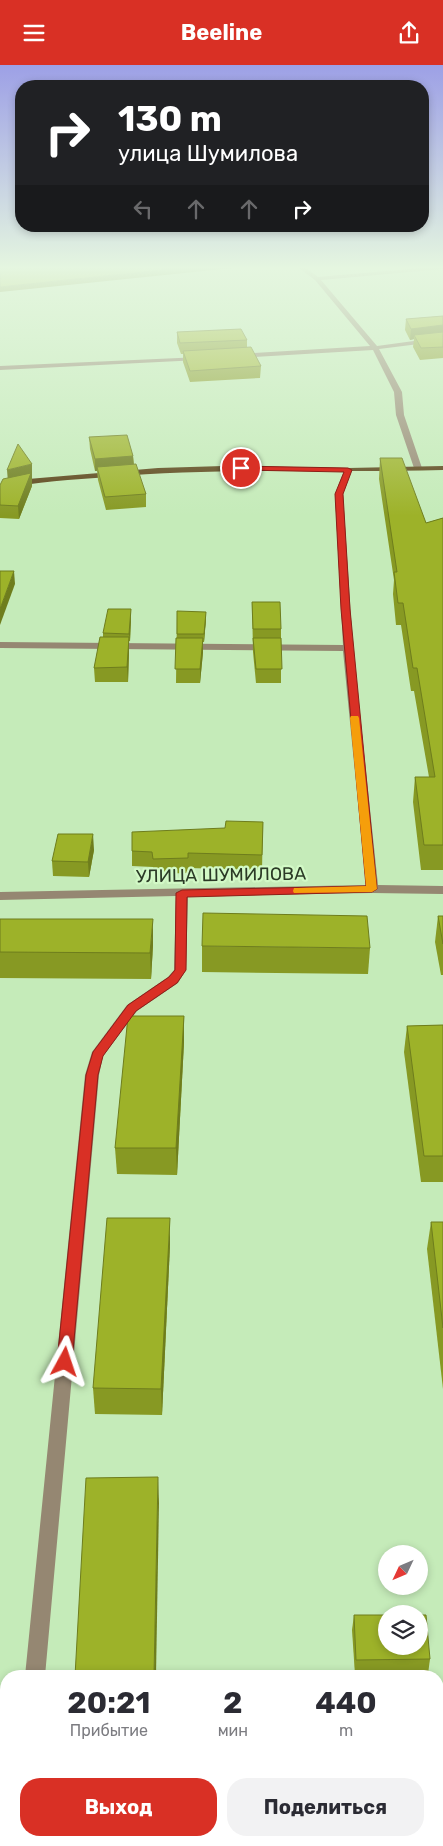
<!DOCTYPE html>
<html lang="ru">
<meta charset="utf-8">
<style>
:root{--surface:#fff;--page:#f2f2f3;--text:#2b2b33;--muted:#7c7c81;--accent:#d93025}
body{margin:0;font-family:Rubik,sans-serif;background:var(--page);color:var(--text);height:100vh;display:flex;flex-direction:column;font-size:19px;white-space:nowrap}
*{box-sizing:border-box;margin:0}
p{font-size:16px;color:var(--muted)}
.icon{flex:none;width:28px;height:28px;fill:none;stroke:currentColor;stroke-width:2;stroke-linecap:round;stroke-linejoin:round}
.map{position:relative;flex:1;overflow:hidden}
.sheet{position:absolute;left:0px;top:1605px;width:444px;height:176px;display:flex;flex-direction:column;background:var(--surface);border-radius:20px 20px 0 0;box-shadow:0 2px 8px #0003}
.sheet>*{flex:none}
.top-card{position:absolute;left:15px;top:15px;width:414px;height:152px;border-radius:20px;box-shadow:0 2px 8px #0003;background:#202124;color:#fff;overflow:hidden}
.needle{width:32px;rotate:226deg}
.fabs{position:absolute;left:378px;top:1480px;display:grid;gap:10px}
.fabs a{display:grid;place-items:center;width:50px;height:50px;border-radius:50%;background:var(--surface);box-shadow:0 2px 8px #0003;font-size:25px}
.pin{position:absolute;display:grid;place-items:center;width:42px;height:42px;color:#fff;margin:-21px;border:2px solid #fff;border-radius:50%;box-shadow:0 1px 5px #0007}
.me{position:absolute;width:55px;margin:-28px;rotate:5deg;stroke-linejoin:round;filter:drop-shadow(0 0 4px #0008)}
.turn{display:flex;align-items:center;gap:18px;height:105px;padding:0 20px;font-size:22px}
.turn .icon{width:65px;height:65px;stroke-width:2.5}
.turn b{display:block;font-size:35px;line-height:42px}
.lanes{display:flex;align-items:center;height:48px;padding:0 20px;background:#0003;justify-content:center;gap:25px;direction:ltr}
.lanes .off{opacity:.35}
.eta{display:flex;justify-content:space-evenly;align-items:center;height:85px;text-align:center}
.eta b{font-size:30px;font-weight:700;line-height:35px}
.button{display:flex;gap:10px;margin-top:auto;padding:10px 20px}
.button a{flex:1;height:58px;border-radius:20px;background:var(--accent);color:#fff;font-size:20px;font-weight:700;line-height:58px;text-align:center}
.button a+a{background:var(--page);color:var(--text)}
header{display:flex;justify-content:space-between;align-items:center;height:65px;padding:0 20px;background:var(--accent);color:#fff;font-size:22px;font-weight:700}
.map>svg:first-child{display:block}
</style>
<header><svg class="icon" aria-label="menu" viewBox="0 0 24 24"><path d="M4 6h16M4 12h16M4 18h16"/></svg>Beeline<svg class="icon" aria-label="share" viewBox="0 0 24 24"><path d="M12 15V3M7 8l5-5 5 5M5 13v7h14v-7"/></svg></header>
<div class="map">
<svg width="443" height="1781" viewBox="0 0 443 1781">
<rect width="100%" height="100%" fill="#c5ebb9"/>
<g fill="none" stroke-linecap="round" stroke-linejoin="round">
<g fill="#958772" fill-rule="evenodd">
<polygon points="296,201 303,201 318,212 443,201 443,204 321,215 377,281 443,272 443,276 379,284 402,327 404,350 422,403 421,405 414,403 396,350 394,327 373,285 239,293 236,291 239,289 370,281 315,215"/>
<polygon points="201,292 202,293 199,295 0,305 0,301"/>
<polygon points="345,403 352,405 343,429 353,583 378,820 443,821 443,829 372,828 188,831 186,905 178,918 137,946 103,991 99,1010 45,1611 25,1611 85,1010 92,987 127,940 168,912 174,905 176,831 0,835 0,827 366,820 343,586 0,583 0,577 343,580 335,429"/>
<rect x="12" y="1775" width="20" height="6"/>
</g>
<path fill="#594116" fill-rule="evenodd" d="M223,401L348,403L443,401V405C332,408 220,402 109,412C72,415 36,416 0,425V421L28,414L158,403Z"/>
</g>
<g fill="#879923">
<polygon points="443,251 443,293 420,295 413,282 414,274 410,275 405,265 406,254"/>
<polygon points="177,267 247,275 247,282 261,301 260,313 190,317 183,297 183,289 181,289 177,278"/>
<polygon points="89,372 133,391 134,400 146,429 146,442 106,445 98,415 97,406 95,406 90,384"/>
<polygon points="380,393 426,458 443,453 443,805 421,805 413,737 415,712 429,712 414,626 411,626 401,560 396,560 393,529 394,515 379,414"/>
<polygon points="32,399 32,421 19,454 0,453 0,420"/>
<polygon points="252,537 281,564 281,618 256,618 253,587"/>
<polygon points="177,546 206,554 204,577 203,577 203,587 200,618 176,618"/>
<polygon points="131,552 130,576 129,576 129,586 128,617 95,617 94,603 103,572 103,568"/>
<polygon points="263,757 262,805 188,803 188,808 153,809 153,802 132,801 132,786 225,763"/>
<polygon points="94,785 89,812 53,811 52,796"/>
<polygon points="438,851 443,851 443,910 441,910 435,877"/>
<polygon points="0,854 153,880 151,914 0,913"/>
<polygon points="202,881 370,883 368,909 202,907"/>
<polygon points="184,951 184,977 177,1110 117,1109 115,1083"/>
<polygon points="443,960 443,1117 421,1117 404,987 407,961"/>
<polygon points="431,1157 443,1157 443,1324 427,1184"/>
<polygon points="170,1180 162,1350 95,1349 93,1323"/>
<polygon points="354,1550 430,1594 428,1609 355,1610 352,1565"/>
</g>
<g fill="#6e7d1d">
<polygon points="199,201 233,201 233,203 0,227 0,222"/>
<polygon points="443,260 443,271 414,270 414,274 410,275 411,264"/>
<polygon points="133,391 134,403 97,402 97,406 95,406 95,394"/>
<polygon points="32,399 32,421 19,454 18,441 8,417 7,405"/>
<polygon points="14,506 15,519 0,560 0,544"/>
<polygon points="131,544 131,552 130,576 129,569"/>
<polygon points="206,547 206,554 204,577 204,569"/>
<polygon points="129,572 129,586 128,617 127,602"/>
<polygon points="203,573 203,587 200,618 200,604"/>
<polygon points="93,769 94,785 89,812 88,797"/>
<polygon points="153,854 153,880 151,914 150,888"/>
<polygon points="184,951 184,977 177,1110 176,1083"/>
<polygon points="170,1153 170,1180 162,1350 161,1324"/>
<polygon points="158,1412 159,1438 156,1611 154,1611"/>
</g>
<g fill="#9db229" stroke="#6e7d1d">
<polygon points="0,201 199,201 0,222"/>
<polygon points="443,251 443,260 411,264 406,254"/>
<polygon points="241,264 247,275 180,278 177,267"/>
<polygon points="443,267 443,282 421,283 414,270"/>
<polygon points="251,282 261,301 190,306 183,286"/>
<polygon points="127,370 133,391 95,394 89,372"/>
<polygon points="18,379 32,399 7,405"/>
<polygon points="380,393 402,393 426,458 443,453 443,780 424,780 415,712 435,712 417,603 413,603 403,538 398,538 394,507 397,507"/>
<polygon points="136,399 146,429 105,432 97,402"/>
<polygon points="31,408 18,441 0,440 0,420 3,414"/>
<polygon points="0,506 14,506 0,544"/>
<polygon points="252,537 280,537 281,564 253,564"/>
<polygon points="108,544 131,544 129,569 103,568"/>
<polygon points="177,546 206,547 204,569 177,569"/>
<polygon points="100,572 129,572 127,602 94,603"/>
<polygon points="176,573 203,573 200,604 175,604"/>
<polygon points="253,573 281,573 282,604 256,604"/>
<polygon points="226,756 263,757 262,790 188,788 188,793 153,794 152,787 132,786 132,767 225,763"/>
<polygon points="58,769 93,769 88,797 52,796"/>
<polygon points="203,848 367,851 370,883 202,881"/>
<polygon points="438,851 443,851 443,879"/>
<polygon points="0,854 153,854 150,888 0,887"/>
<polygon points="128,951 184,951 176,1083 115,1083"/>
<polygon points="443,960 443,1091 424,1091 407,961"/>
<polygon points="107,1153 170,1153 161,1324 93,1323"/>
<polygon points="431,1157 443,1157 443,1263"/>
<polygon points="158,1412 154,1611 75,1611 86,1413"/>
<polygon points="354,1550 386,1550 386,1581 419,1581 419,1550 426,1550 430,1594 356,1595"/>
<rect x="58" y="1775" width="81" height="6"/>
</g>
<linearGradient id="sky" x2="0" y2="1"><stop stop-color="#9da0e6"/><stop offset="0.45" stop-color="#e5f6e0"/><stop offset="1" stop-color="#e5f6e0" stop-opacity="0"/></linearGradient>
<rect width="443" height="451" fill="url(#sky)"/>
<polygon fill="#d93025" stroke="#8d1f18" points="238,401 348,403 352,405 343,429 350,544 377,824 372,827 187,832 186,905 177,918 136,946 103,991 98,1010 72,1297 70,1302 65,1304 60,1302 57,1297 86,1010 93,987 128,940 169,912 175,905 176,828 182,825 366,821 341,544 335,429 344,407 241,405 237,403"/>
<polygon fill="#f59e0b" points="351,651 358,651 359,653 377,824 372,827 294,828 293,826 294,823 298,823 366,821 350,653"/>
<g text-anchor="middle" stroke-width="4.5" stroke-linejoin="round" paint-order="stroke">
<g font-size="18" fill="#2b3a26" stroke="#d2f9c6">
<text transform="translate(221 810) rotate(-1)" y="6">УЛИЦА ШУМИЛОВА</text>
</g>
</g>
</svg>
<div class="fabs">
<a><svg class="needle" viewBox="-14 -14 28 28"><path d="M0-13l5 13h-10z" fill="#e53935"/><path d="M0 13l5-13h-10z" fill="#7c7c81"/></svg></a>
<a><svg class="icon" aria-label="layers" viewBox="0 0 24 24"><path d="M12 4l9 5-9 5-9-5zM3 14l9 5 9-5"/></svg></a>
</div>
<div class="pin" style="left:241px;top:403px;background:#d93025"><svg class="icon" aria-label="arrive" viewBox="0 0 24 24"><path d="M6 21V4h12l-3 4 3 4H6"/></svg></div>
<svg class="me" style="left:65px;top:1297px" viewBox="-20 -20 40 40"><path d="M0-17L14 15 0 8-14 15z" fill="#d93025" stroke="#fff" stroke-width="4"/></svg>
<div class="top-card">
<div class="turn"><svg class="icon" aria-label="right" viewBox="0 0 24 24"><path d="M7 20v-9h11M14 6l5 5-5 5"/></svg><div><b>130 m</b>улица Шумилова</div></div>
<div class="lanes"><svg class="icon off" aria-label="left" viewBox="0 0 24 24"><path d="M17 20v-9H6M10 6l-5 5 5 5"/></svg><svg class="icon off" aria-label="ahead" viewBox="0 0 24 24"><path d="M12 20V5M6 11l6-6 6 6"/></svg><svg class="icon off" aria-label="ahead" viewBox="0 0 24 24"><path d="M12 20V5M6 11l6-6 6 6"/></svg><svg class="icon" aria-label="right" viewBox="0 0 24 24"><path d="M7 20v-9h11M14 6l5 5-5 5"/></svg></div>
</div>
<section class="sheet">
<div class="eta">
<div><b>20:21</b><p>Прибытие</p></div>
<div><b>2</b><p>мин</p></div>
<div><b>440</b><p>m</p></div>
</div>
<div class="button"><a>Выход</a><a>Поделиться</a></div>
</section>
</div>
